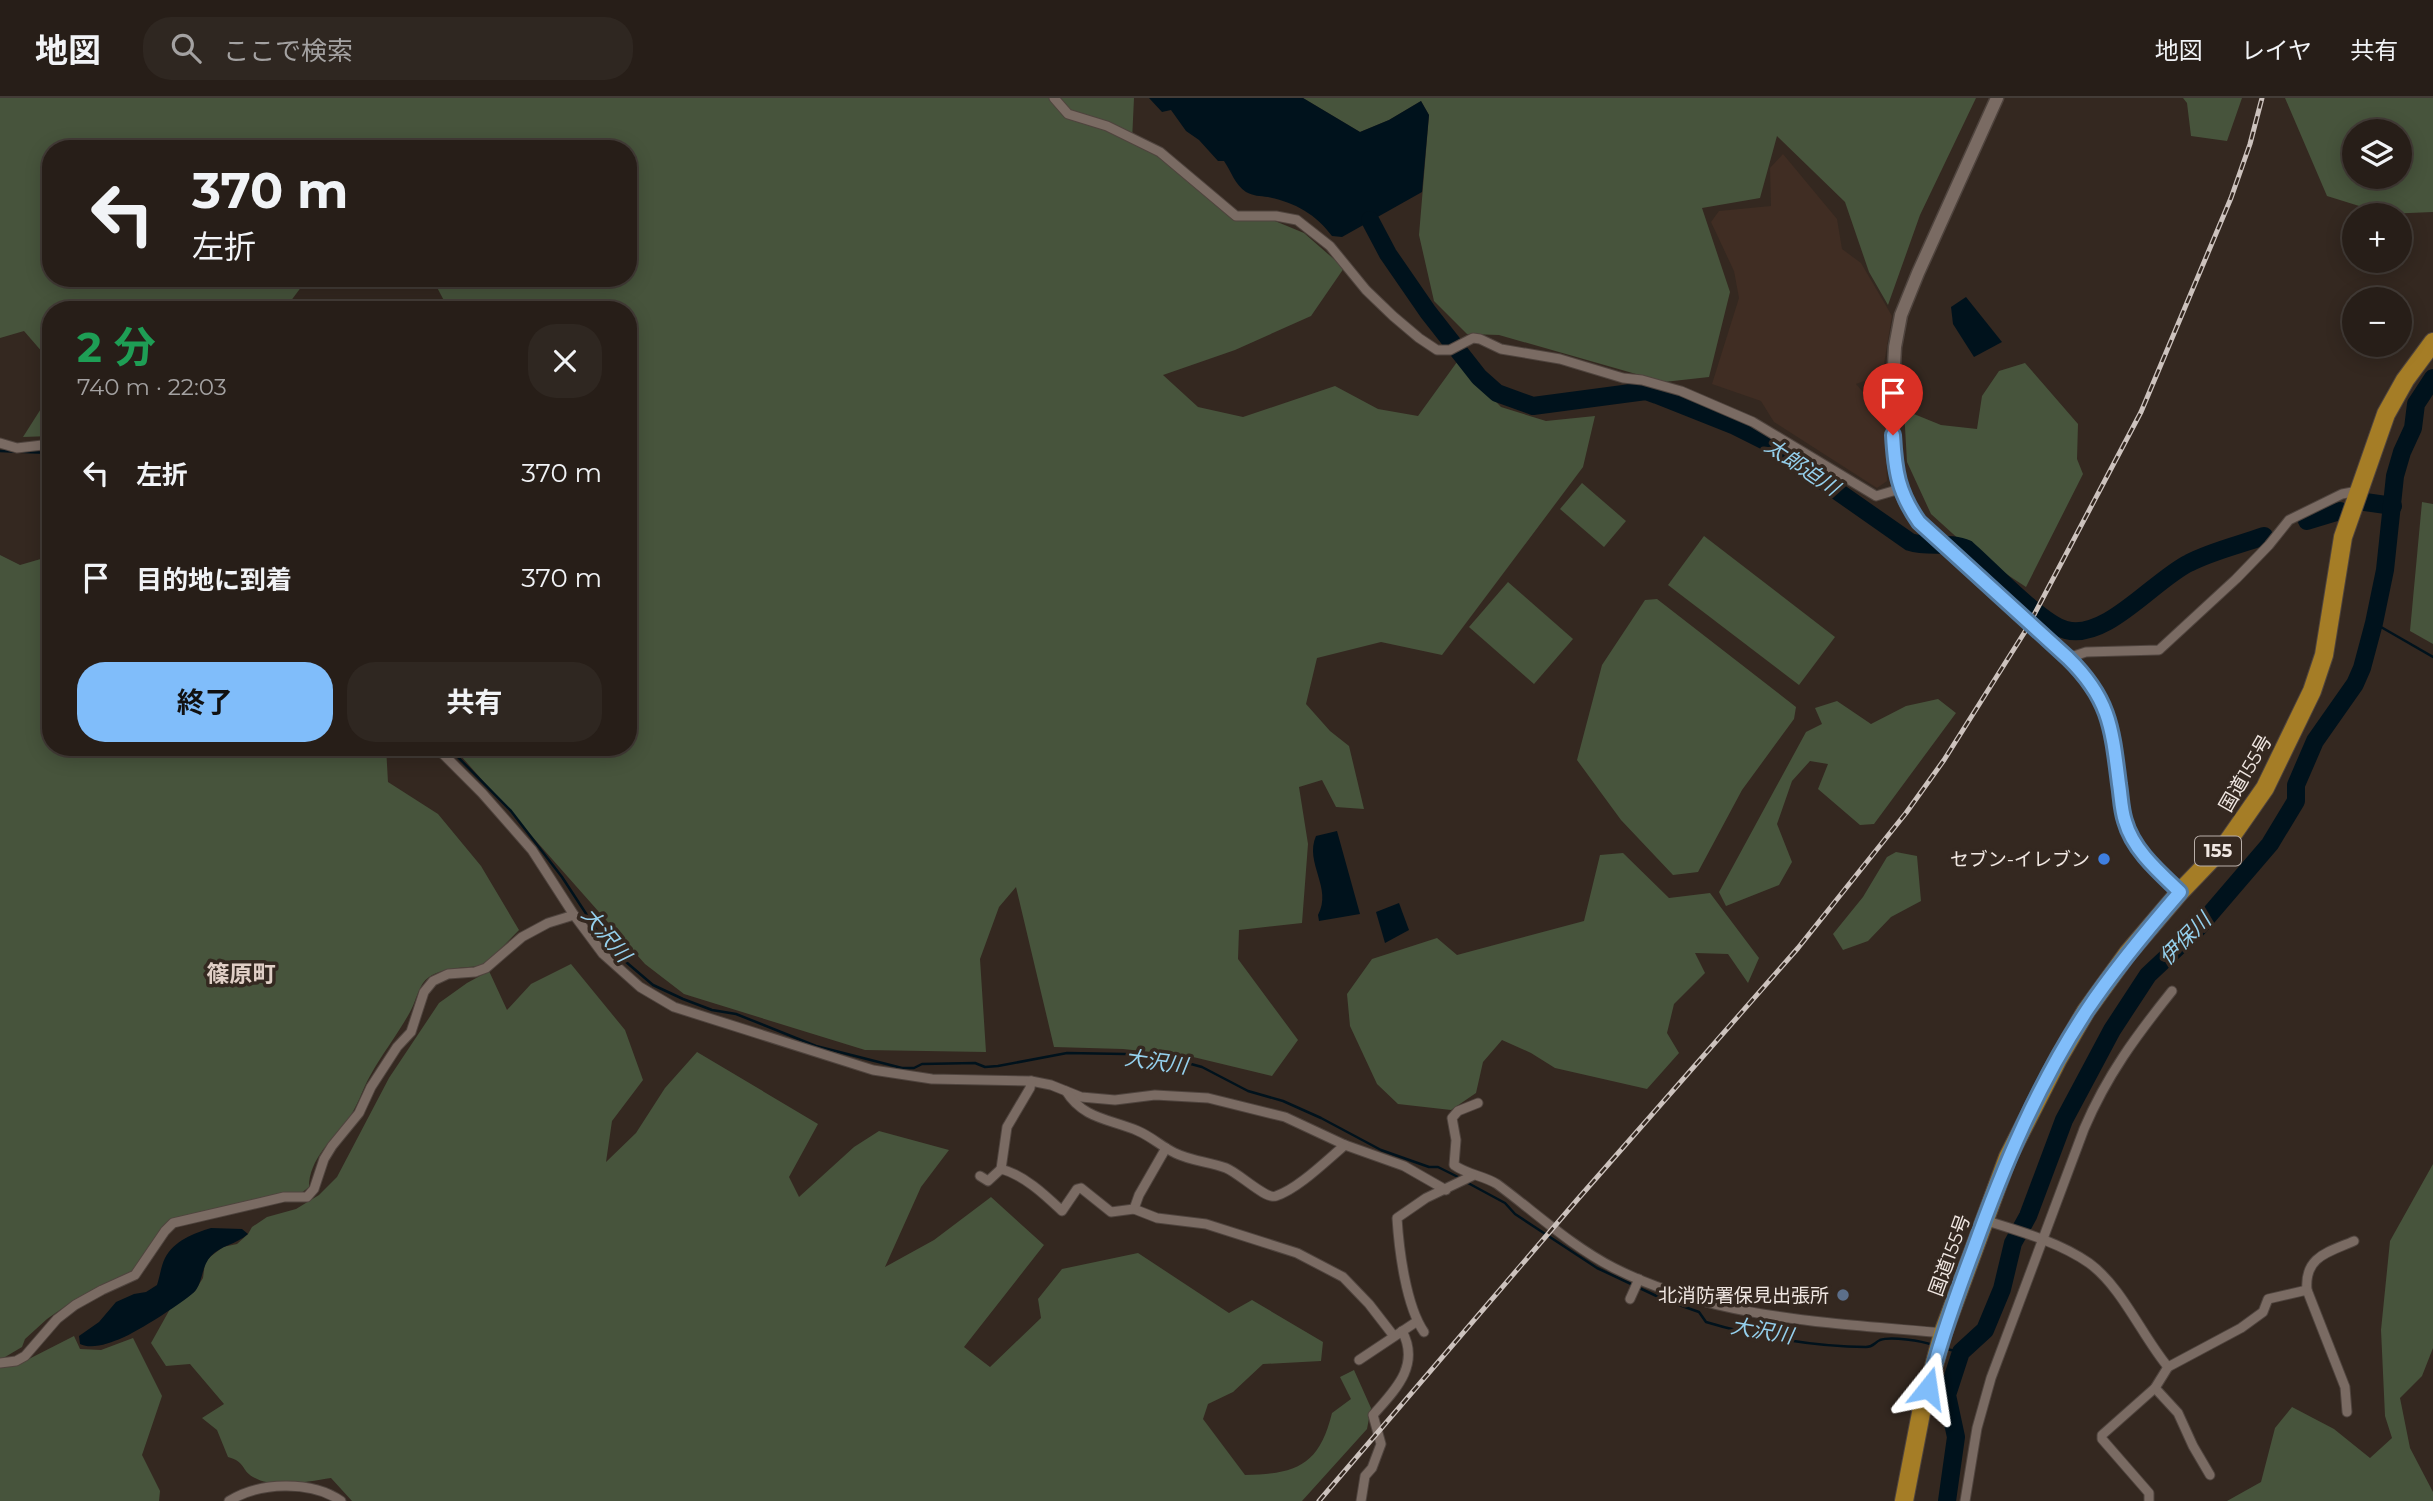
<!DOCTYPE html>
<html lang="ja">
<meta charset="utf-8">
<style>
:root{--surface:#271e18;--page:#2f2721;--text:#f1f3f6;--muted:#a4a2a2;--line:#433c37;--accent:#80bdfa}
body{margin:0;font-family:Montserrat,"Noto Sans JP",sans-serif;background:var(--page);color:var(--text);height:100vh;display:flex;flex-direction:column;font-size:26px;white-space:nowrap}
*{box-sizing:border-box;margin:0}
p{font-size:23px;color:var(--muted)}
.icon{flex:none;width:38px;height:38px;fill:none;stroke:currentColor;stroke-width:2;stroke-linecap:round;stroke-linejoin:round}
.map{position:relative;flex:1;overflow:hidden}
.details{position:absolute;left:42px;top:203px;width:595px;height:455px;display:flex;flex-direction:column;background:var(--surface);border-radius:28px;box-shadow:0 4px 18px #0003,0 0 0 2px var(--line)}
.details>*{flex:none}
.top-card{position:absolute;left:42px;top:42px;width:595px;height:147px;border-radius:28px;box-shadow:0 4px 18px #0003,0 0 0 2px var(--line);background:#271e18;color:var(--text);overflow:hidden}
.tools{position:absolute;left:2342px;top:21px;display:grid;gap:14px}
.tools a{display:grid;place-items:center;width:70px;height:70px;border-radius:50%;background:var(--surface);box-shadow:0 4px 18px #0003,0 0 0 2px var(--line);font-size:35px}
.pin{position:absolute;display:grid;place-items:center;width:60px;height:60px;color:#fff;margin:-72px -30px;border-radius:50% 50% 50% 0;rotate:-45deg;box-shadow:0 0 7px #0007}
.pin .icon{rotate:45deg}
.me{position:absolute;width:77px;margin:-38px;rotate:15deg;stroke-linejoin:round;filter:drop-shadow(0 0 5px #0008)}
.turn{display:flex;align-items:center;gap:24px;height:147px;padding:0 35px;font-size:32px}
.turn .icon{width:91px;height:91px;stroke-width:2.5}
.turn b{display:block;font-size:49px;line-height:60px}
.round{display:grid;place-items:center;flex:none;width:74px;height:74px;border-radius:28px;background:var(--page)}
.summary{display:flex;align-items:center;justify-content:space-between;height:119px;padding:0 35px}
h1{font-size:42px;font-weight:700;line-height:52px;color:#1e9e55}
.primary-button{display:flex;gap:14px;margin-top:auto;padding:14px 35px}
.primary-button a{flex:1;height:80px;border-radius:28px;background:var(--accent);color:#111;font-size:28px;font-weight:700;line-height:80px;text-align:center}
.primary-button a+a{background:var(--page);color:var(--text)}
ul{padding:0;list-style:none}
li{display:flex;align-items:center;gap:21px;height:105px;padding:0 35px}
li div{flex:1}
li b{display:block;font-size:26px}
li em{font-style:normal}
header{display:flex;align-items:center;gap:42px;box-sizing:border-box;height:98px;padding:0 35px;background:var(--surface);border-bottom:2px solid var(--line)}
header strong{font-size:33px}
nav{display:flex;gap:38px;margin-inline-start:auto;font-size:24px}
.search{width:490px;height:63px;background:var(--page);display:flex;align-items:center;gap:18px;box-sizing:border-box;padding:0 24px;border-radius:28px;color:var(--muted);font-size:26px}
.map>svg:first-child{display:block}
</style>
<header>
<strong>地図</strong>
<div class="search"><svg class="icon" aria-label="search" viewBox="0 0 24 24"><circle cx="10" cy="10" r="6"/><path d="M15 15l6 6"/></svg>ここで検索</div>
<nav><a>地図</a><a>レイヤ</a><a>共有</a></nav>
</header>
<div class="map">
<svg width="2433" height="1403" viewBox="0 0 2433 1403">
<rect width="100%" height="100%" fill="#342820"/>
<polygon fill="#402d23" points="1783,56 1837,121 1842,151 1861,165 1892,218 1884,266 1867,282 1856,286 1863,294 1872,288 1884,305 1887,383 1877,390 1774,324 1761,303 1712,286 1739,200 1734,173 1711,124 1719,113 1771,108 1770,70"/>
<g fill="#47543c" fill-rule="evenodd">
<polygon points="0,0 1134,0 1132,43 1160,55 1235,122 1275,123 1304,135 1344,170 1311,218 1235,252 1163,277 1198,309 1243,319 1335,288 1378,311 1418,318 1457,264 1501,309 1546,323 1595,318 1583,369 1442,557 1381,544 1317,560 1306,606 1330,633 1349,648 1364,711 1336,709 1322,682 1299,689 1308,746 1302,825 1239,832 1238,861 1298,942 1272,978 1189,958 1123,951 1054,949 1016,789 999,809 980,861 986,954 865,952 684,896 645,866 453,649 628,649 628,212 449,212 432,180 628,180 628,51 51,51 51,180 308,180 284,212 51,212 51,270 50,263 24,233 0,240"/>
<polygon points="1303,0 1976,0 1920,117 1888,207 1869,174 1845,104 1777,38 1760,100 1702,110 1730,194 1709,279 1664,284 1499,237 1467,236 1434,203 1419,137 1429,17 1421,3 1389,22 1360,34"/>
<polygon points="2183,0 2242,0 2227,43 2191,38 2187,5"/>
<path d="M2285,0H2433V114L2385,116L2327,98ZM2354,33H2399V79H2354Z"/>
<polygon points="2025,265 2078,326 2077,361 2083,376 2026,489 1973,454 1931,416 1907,364 1904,312 1941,327 1977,331 1982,298 1999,273"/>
<polygon points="51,295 51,338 23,339"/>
<polygon points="1582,385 1626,423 1604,449 1560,411"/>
<polygon points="2422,404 2433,406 2433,546 2410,533"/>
<polygon points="1704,438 1835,539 1799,587 1668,487"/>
<path d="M0,457L20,467L51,458V649H386L388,684L438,716L481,768L519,832L484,868C466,870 436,868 423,885C418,892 415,905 410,914C398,936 382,956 370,978C362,992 358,1008 348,1021C333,1041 309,1061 309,1089L300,1096L170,1123L159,1134L131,1177L67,1207L47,1221L25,1241L22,1249L0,1262Z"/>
<polygon points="1508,484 1573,541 1534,586 1469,529"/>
<polygon points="1657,501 1796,609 1794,621 1742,692 1698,774 1673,777 1621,722 1577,662 1602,567 1645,502"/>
<polygon points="1938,601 1956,615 1874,726 1860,727 1818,691 1828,666 1810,663 1792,683 1777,726 1792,764 1779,787 1726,808 1719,794 1806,634 1822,626 1815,610 1837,603 1871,626 1906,608"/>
<polygon points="1896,754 1917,758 1921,803 1891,819 1868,843 1843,852 1833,836 1863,799 1887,759"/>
<polygon points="1623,755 1669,800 1710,795 1759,860 1748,885 1728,856 1695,855 1705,875 1674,906 1667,935 1679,955 1647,991 1555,970 1531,955 1502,942 1483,964 1476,995 1451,1012 1398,1006 1377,986 1350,928 1347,896 1372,861 1437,840 1457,857 1584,823 1600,757"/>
<path d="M571,866L625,932L643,982L612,1023L606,1064L636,1035L665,990L697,954L818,1026L789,1079L799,1099L854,1049L879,1033L949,1052L921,1089L885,1169L934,1142L991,1099L1044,1147L964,1249L990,1269L1041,1220L1038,1201L1062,1171L1138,1155L1229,1215L1252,1202L1323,1244L1321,1263L1263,1266L1233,1294L1208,1306L1203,1321L1245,1377C1296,1376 1319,1368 1332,1315L1351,1301L1340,1279L1354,1272L1371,1310L1367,1331L1302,1403H352L331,1380C309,1383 274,1392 253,1379C241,1372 246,1364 228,1359L217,1332L202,1320L224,1306L190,1266L166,1268L151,1245L170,1211L194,1194L203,1180L205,1165L210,1159L223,1149L237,1146L248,1136L252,1129L267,1119L296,1111L319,1097L337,1079L389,980L439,905L467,885L489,873L507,912L531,886Z"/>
<polygon points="2433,1066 2433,1250 2422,1278 2400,1300 2410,1350 2433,1394 2433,1403 2227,1403 2261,1384 2275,1330 2292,1309 2334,1331 2370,1360 2392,1340 2385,1318 2381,1232 2390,1143"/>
<polygon points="74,1238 80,1251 101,1252 133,1240 162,1298 142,1357 160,1393 159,1403 0,1403 0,1270 21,1265"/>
</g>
<g fill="#00121c">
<path d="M1149,0H1303L1360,34L1389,22L1421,3L1429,17L1422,94L1342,139L1332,138C1316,116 1294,104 1268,99C1260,98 1253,98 1246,94C1235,87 1231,73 1224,63H1218L1199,42L1186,33L1171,12L1162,14Z"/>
<polygon points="1966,199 2002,244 1974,259 1953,226 1951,209"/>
<path d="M1337,733L1360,816L1319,823L1318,817C1333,790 1304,765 1316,738Z"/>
<polygon points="1399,805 1409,832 1385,845 1376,814"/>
<path d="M211,1130L242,1131L248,1136C235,1147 222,1147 211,1158C202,1167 203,1182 196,1192C188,1202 135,1235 122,1240C110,1245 92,1252 80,1246L79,1238L99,1224L116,1204L134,1196L146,1194L157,1187C160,1178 161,1168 165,1160C174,1143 194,1135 211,1130Z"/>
</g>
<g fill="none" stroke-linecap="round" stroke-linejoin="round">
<g stroke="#00121c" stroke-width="2.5">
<polyline points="0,353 51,355"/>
<polyline points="2374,525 2433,559"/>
<polyline points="448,649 511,713 562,779 602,840 619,858 653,887 683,901 712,912 736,916 816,948 902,970 914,970 922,966 975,965 985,969 998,968 1067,955 1125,956 1180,963 1202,969 1248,993 1283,1003 1321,1020 1381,1052 1429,1069 1438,1069 1462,1081"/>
<path d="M1468,1085L1505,1105L1515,1116L1597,1170L1665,1202L1699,1214L1706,1224C1752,1238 1817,1249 1866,1249C1873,1249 1874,1245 1880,1242C1891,1238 1922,1243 1933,1247"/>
<polyline points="1946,1251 1961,1254"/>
</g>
<g stroke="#00121c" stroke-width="18">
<path d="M1370,122L1388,156L1428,214L1479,279L1497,295L1533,308L1646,293L1657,297L1735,328L1767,344L1910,444C1928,450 1950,443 1967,451C1989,470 2041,526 2066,532C2106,543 2154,482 2189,465C2212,453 2239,447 2264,438"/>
<polyline points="2365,404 2393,408"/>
<polyline points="2307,423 2340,413"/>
<polyline points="1947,1403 1956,1339 1947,1297 1961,1254 1985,1232 2002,1191 2013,1145 2028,1118 2064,1022 2112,932 2148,877 2198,830 2270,746 2296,703 2296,687 2315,643 2355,586 2362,570 2374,525 2385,472 2395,378 2402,354 2413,330 2416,306 2433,280"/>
</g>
<defs>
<g id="street">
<polyline points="1054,0 1068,16 1107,28 1160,54 1236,118 1276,118 1297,122 1330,148 1366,192 1393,218 1419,240 1437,252 1450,252 1473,240 1480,241 1501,251 1560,261 1623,280 1642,282 1681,293 1753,324 1876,398 1900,391"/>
<polyline points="0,345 17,350 51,346"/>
<polyline points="2068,560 2086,554 2159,552 2236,481 2269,447 2289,422 2342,396 2358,393"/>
<polyline points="436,649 482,695 532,752 574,817 603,856 640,889 674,909 873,972 932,981 1031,983 1051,987 1081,999 1115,1002 1155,997 1208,1000 1285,1019 1345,1047 1404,1068 1446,1092"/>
<path d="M1066,993C1083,1021 1110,1021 1138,1033C1152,1039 1162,1049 1175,1055C1191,1063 1210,1064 1226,1070C1239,1075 1266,1102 1276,1098C1298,1091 1327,1062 1345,1047"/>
<path d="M1478,1005L1458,1013L1452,1020L1456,1042L1454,1067C1468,1077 1482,1077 1497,1086C1535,1114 1571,1148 1614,1170C1715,1221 1832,1225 1943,1235"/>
<polyline points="1166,1050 1139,1097 1134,1111 1157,1120 1206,1126 1297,1155 1343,1179 1369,1206 1393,1237"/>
<polyline points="1001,1071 1007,1029 1030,990 1031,983"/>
<path d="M980,1078L988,1083L1001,1071C1024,1077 1045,1097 1062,1113L1077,1091L1081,1090L1111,1114L1134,1111"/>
<path d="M1984,1122C2019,1133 2059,1144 2089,1165C2122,1189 2142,1238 2168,1269"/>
<polyline points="1630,1201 1639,1181"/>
<path d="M1424,1234C1406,1208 1399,1152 1397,1120L1426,1100L1472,1078"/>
<polyline points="1359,1262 1416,1224"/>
<polyline points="0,1265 16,1263 25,1258 57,1221 75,1207 102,1192 135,1177 165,1133 173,1125 284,1099 307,1099 314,1091 324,1061 332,1048 359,1015 371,989 397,949 411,934 424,894 433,883 448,876 475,874 486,870 522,839 548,825 574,817"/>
<polyline points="2155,1290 2178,1315 2193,1348 2210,1377"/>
<path d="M2347,1314L2345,1289L2307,1192C2304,1158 2329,1154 2354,1143"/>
<path d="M229,1403C259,1384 311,1382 341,1403"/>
<path d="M1361,1403L1365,1378L1372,1370L1381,1346L1373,1317C1394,1293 1421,1268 1402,1233"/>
<path d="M1965,1403L1977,1330L1991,1280L2084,1031C2107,977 2136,938 2172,893"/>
<polyline points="2149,1403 2149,1395 2102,1341 2102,1337 2155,1290 2168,1269 2241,1230 2263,1214 2268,1201 2307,1192"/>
</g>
<path id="secondary" d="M1997,0L1918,175L1901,217L1895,249L1892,306L1894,364L1900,391L1906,405L1919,424L2068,560C2110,601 2112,630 2119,685C2121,698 2121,711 2124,723C2133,752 2159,774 2180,794"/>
<polyline id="highway" points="1904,1403 1921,1315 1943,1235 2008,1059 2058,961 2086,913 2128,855 2180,794 2226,746 2265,690 2312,593 2324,557 2343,439 2386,316 2405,282 2433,244"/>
</defs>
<use href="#street" stroke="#4f443e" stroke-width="11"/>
<use href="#secondary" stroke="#4f443e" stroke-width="15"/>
<use href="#highway" stroke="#4f443e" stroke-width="20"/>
<use href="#street" stroke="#7a6b63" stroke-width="9"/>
<use href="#secondary" stroke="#7a6b63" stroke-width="12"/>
<use href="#highway" stroke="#a57d26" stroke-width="18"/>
<defs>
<polyline id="rail" points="1319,1403 1577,1102 1798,850 1906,715 1944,662 2026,532 2141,314 2231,100 2250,46 2262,0"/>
</defs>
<use href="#rail" stroke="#ccc2bd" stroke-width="5"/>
<use href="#rail" stroke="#342820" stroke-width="2.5" stroke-dasharray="8" stroke-linecap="butt"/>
</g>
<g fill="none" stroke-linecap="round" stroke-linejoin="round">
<defs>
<path id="route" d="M1893,337C1895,373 1898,394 1919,424L2068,560C2110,601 2112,630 2119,686C2121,698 2121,711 2125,723C2133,752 2159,774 2180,794C2147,832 2115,870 2087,912C2038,986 2003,1069 1973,1153C1956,1198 1940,1243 1928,1290"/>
</defs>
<use href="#route" stroke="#537ba2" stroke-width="18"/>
<use href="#route" stroke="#80bdfa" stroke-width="12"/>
</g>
<circle fill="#3f7fe0" stroke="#342820" stroke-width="2.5" cx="2104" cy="761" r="7"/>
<circle fill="#5c6f8a" stroke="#342820" stroke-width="2.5" cx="1843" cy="1197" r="7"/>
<g text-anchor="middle" stroke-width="7" stroke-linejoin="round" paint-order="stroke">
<rect fill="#342820" stroke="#b8aea8" stroke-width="2" x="2195" y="738.5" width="46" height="29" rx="5"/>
<g font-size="18" font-weight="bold" fill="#f0e7e2">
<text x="2218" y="759">155</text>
</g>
<g font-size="19" fill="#f0e7e2" stroke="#342820">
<text transform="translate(2245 675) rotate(-60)" y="7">国道155号</text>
<text transform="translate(1949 1157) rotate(-70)" y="7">国道155号</text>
</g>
<g font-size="19" fill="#f0e7e2" stroke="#342820" text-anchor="end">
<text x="2090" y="768">セブン-イレブン</text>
<text x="1829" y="1204">北消防署保見出張所</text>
</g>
<g font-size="21" font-style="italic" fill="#95d0ed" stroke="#342820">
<text transform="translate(1802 369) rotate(34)" y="7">太郎迫川</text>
<text transform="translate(606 837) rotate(50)" y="7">大沢川</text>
<text transform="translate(2185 841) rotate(-45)" y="7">伊保川</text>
<text transform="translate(1156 964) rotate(8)" y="7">大沢川</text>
<text transform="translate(1762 1233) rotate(10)" y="7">大沢川</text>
</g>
<g font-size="23" font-weight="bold" fill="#e0cfc6" stroke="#342820">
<text x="241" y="884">篠原町</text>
</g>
</g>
</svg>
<div class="tools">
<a><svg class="icon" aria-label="layers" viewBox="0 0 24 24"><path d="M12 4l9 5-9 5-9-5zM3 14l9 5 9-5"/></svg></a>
<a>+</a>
<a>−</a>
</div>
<div class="pin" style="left:1893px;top:337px;background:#d93025"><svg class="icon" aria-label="arrive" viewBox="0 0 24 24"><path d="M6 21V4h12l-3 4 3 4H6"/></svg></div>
<svg class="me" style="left:1928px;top:1290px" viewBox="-20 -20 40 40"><path d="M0-17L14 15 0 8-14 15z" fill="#80bdfa" stroke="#fff" stroke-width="4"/></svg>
<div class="top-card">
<div class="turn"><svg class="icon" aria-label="left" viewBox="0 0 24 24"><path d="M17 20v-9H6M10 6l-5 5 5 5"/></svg><div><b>370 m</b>左折</div></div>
</div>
<section class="details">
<div class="summary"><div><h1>2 分</h1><p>740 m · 22:03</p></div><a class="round"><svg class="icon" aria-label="close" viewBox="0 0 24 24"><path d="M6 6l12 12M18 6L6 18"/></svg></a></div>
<ul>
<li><svg class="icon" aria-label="left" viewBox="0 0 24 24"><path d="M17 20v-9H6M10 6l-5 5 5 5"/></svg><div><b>左折</b></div><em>370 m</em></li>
<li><svg class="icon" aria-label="arrive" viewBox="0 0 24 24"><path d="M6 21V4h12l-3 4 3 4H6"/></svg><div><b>目的地に到着</b></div><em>370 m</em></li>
</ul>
<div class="primary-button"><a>終了</a><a>共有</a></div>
</section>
</div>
